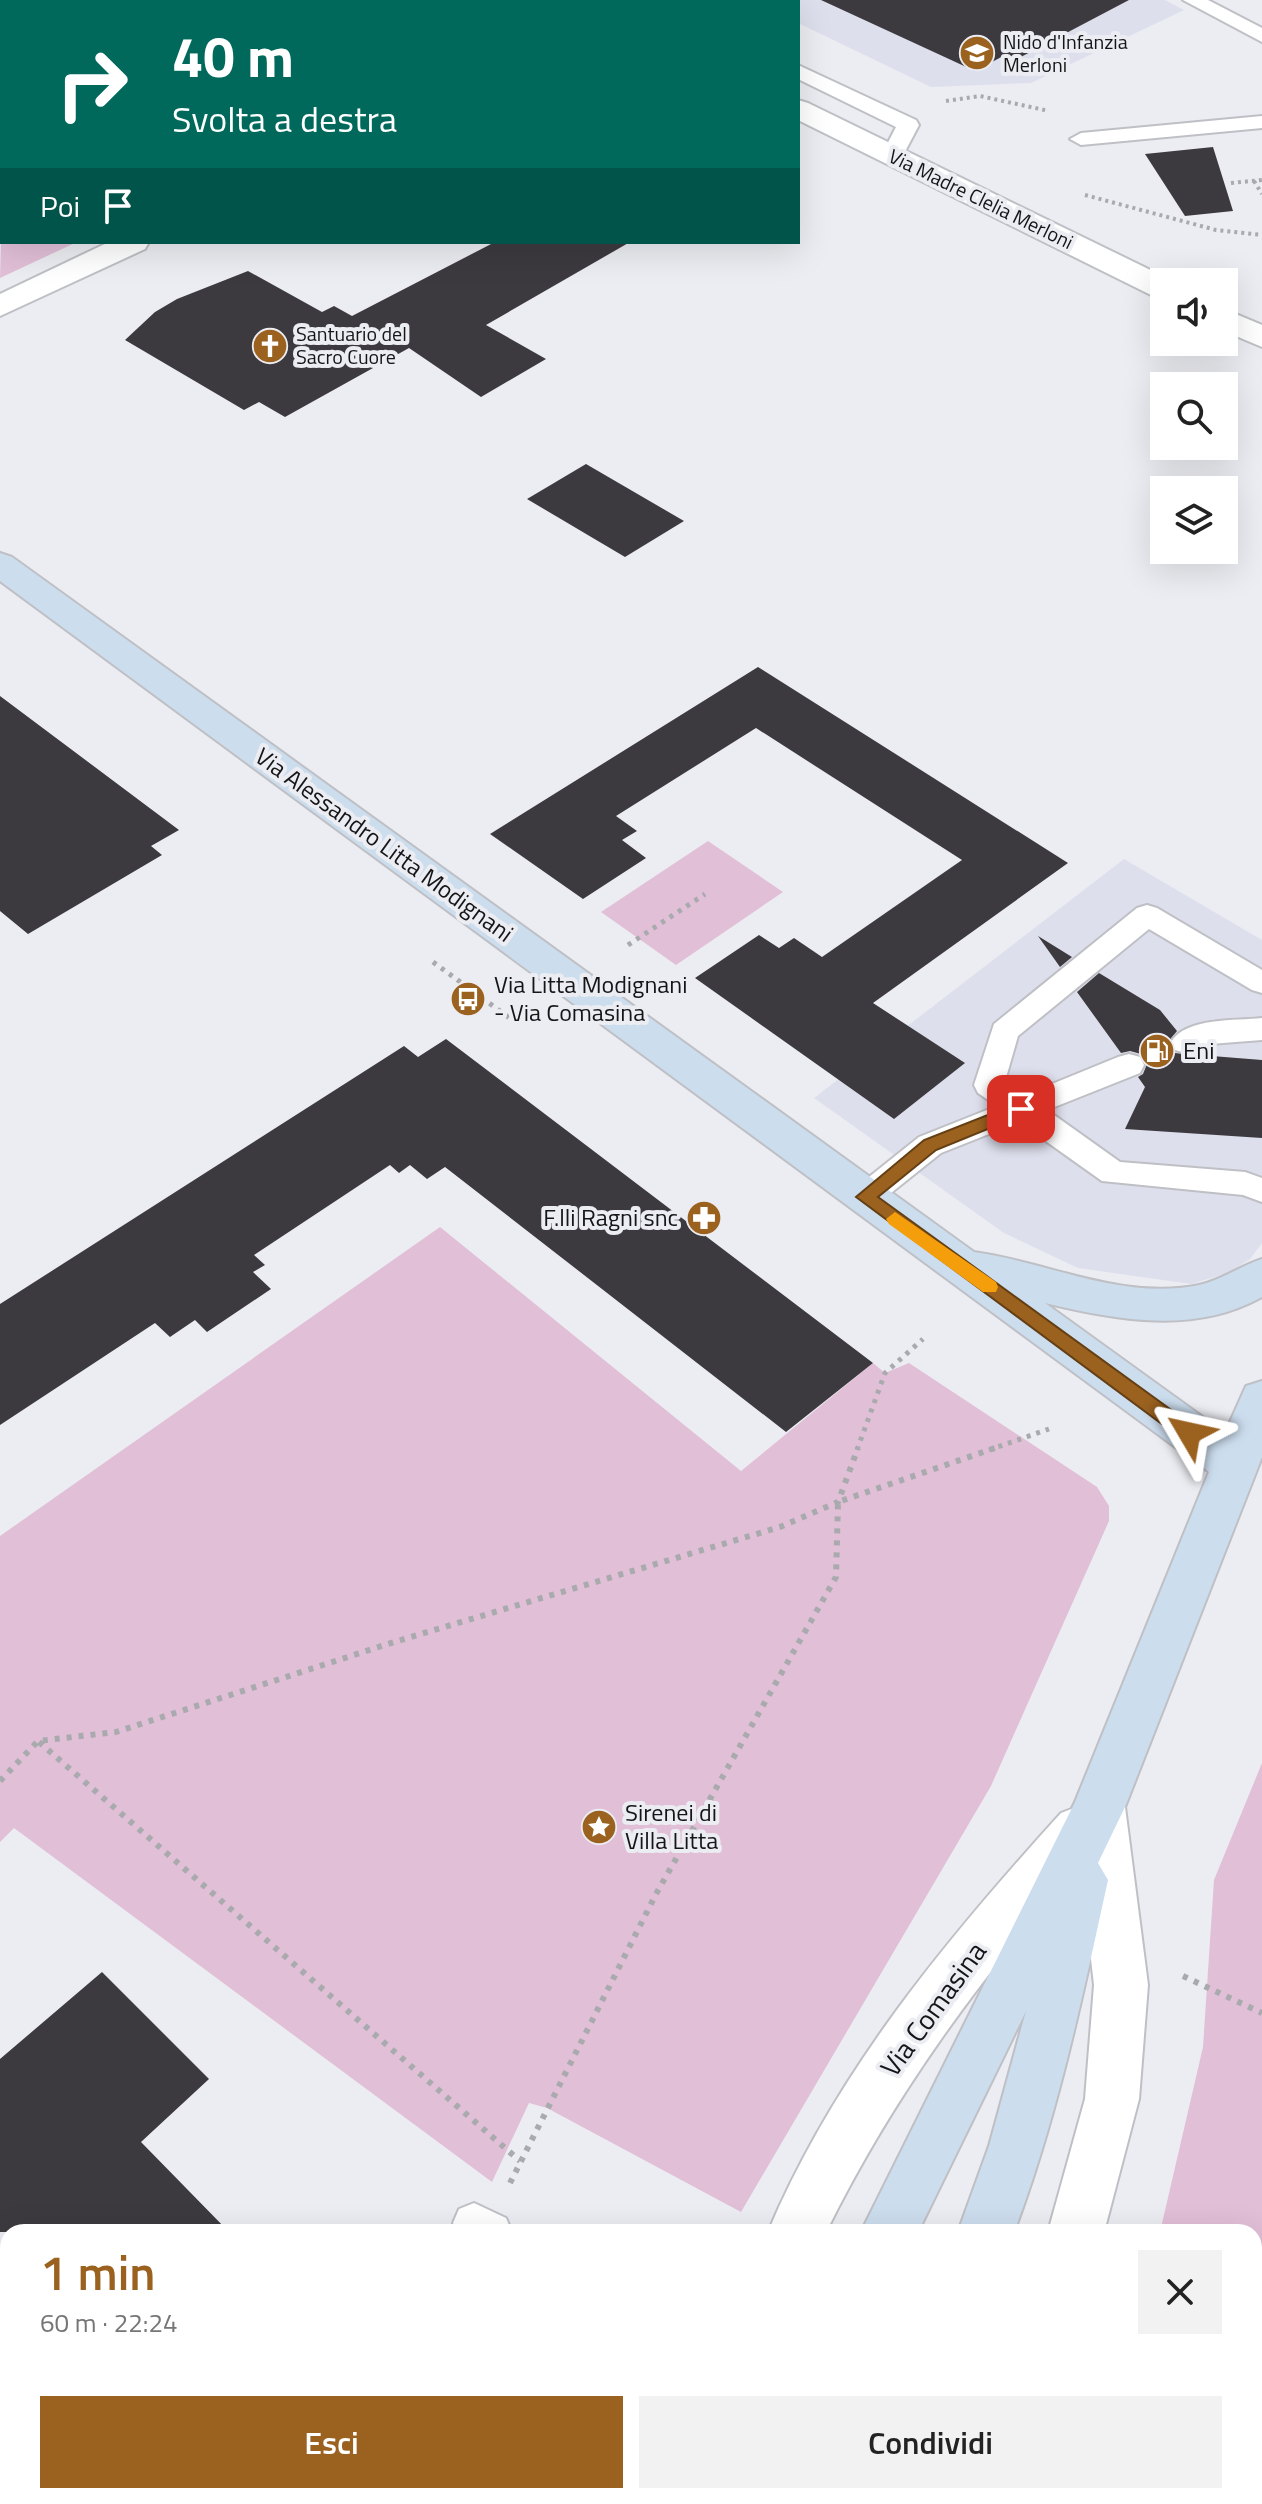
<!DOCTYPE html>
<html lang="it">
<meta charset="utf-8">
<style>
:root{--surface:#fff;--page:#f2f2f2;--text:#222;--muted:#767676;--accent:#9a611f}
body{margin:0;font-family:"Titillium Web",sans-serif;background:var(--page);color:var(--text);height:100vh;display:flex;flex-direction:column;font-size:30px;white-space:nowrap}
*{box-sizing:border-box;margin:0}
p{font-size:26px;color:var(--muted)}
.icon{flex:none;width:44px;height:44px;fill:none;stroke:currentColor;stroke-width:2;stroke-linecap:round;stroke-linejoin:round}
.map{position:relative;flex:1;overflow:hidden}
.details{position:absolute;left:0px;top:2224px;width:1262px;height:280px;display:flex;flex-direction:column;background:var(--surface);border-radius:24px 24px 0 0;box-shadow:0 8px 32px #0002}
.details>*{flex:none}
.guide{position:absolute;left:0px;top:0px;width:800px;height:244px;box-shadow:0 8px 32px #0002;background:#00695c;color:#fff;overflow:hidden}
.buttons{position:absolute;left:1150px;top:268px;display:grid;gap:16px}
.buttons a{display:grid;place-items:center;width:88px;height:88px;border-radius:0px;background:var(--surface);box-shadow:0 8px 32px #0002;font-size:40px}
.pin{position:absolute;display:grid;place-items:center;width:68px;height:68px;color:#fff;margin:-34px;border-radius:16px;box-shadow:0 4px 12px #0006}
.me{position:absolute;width:88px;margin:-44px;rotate:306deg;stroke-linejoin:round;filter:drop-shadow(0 0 6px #0008)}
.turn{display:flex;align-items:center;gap:28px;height:168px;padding:0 40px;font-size:36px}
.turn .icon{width:104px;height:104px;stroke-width:2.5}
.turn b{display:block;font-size:56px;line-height:68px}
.then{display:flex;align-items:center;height:76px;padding:0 40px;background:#0003;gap:16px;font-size:30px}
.round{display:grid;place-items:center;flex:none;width:84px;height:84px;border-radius:0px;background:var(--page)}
.headline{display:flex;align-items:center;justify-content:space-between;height:136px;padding:0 40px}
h1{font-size:48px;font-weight:600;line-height:60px;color:var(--accent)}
.action{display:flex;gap:16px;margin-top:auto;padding:16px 40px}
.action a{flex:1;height:92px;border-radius:0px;background:var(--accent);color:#fff;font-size:32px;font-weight:600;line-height:92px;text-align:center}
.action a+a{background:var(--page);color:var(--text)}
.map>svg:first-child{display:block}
</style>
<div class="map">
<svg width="1262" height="2504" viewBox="0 0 1262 2504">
<rect width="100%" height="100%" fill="#ecedf2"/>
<g fill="#dddfec">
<polygon points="751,0 1165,0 1184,10 1031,83 931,87 798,23 798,2"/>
<polygon points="1124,859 1262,940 1262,1243 1250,1259 1228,1273 1191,1284 1078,1268 1004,1233 814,1098"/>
</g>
<g fill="#e1bfd7">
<polygon points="2,211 2,242 77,242 0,278"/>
<polygon points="708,841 783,892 676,965 601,912"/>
<polygon points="440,1227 741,1471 873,1363 885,1373 909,1363 1097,1487 1109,1506 1109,1521 991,1786 741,2212 547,2108 529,2103 492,2182 14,1828 0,1842 0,1536"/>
<polygon points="1262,1763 1262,2504 1064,2504 1068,2496 1254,2496 1254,2232 1160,2232 1203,2047 1214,1880"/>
<polygon points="328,2496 575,2496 570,2504 323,2504"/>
</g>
<g fill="#3d3a3f">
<polygon points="821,0 1129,0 1017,59 1007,54 975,71"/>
<polygon points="1213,147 1233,211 1185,216 1145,154"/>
<polygon points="495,242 630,242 486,325 546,359 481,397 409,348 285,417 259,402 244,410 125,340 155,312 177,299 248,271 322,312 334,306 352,316"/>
<polygon points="586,464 684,521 625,557 527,499"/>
<polygon points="758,667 1068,863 873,1003 965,1063 894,1119 695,978 759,935 779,948 794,938 822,957 962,860 756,728 616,816 637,831 622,840 646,858 583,899 490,834"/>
<polygon points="0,696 179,830 151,846 162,855 28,934 0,911"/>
<polygon points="1038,936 1072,957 1060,967"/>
<polygon points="1099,973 1160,1010 1177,1031 1168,1042 1174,1053 1262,1060 1262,1138 1125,1129 1145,1087 1138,1077 1143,1074 1147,1064 1141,1054 1130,1051 1121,1053 1077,992"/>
<polygon points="446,1039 873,1363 786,1432 445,1167 427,1179 410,1165 399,1173 390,1165 254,1255 265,1265 253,1272 271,1289 207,1332 195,1320 170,1337 155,1323 0,1425 0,1304 404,1046 418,1057"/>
<polygon points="102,1972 209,2079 141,2142 229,2232 0,2232 0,2059"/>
</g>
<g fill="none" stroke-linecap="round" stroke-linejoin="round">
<defs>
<g id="lane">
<polygon points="17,0 39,0 40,2 18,2"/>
<polygon points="246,0 268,0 269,2 247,2"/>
<polygon points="1183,0 1208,0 1262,28 1262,42"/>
<polygon points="798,65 916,120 919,125 900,161 892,163 881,156 896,127 798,79"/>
<rect x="0" y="83" width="2" height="12"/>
<polygon points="1262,116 1262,128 1081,145 1070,139 1081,133"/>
<polygon points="2,190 2,204 0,205 0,191"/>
<polygon points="1147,905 1157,908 1262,970 1262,993 1252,990 1149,929 1018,1036 1005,1081 1025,1095 1118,1057 1129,1054 1140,1057 1144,1065 1140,1073 1047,1110 1120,1162 1245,1172 1262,1178 1262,1202 1243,1195 1102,1181 1019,1122 941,1153 876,1205 865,1209 854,1205 849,1197 854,1189 919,1137 997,1106 978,1093 974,1085 994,1024 1137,908"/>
<path d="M1262,1018V1040L1210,1044L1186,1053L1175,1050L1171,1042C1186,1017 1236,1021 1262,1018Z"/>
<polygon points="474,2203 506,2218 512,2232 457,2232 453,2223 459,2209"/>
</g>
<g id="street">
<polygon points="565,0 596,0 597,2 566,2"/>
<polygon points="798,100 808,103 1175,282 1164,282 1164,298 1153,296 798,120"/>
<polygon points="109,242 149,242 145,249 0,316 0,294"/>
<polygon points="1224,309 1262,325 1262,347 1224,331"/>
<path d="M1099,1785L1117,1791L1125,1807L1148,1985L1139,2099L1104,2232H1048L1085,2099L1094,1985L1080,1864C980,1978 893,2096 826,2232H768C835,2073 946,1940 1061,1813L1074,1808L1081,1791Z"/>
<polygon points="615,2496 677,2496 674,2504 612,2504"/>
<polygon points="939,2496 1000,2496 997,2504 936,2504"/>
</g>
<g id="secondary">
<path d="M0,553L12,557L974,1252C1048,1262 1122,1301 1199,1285C1222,1280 1240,1266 1262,1259V1297C1194,1335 1117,1320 1045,1303L1225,1433L1246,1386L1262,1381V1457L1125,1807L1098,1863L1108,1880C1082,1999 1057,2118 1014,2232H958L989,2146L1026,2011L918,2232H861L1075,1802L1209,1472L0,581Z"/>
<polygon points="722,2496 783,2496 780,2504 719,2504"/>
<polygon points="837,2496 898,2496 895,2504 834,2504"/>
</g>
</defs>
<use href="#lane" stroke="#bfc0c5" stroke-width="4"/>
<use href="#street" stroke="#bfc0c5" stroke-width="4"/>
<use href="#secondary" stroke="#bfc0c5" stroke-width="4"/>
<g stroke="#a9aaae" stroke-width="4" stroke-dasharray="3 4" stroke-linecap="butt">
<polyline points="90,0 96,2"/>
<polyline points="946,101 980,96 1049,111"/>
<polyline points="1254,181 1262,194"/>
<polyline points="1231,183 1262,180"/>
<polyline points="1085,195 1216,230 1262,235"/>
</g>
<g stroke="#a9aaae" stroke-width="5" stroke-dasharray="4 6" stroke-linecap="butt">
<polyline points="628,945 705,894"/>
<polyline points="433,962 515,1022"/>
<polyline points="857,1450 885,1373 923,1339"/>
<polyline points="989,1450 1049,1429"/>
</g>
<g stroke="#a9aaae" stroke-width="6" stroke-dasharray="5 7" stroke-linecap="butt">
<polyline points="39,1742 520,2161"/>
<polyline points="0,1781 38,1741 116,1732 394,1642 780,1527 838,1502 858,1448"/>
<polyline points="1183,1976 1262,2013"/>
<polyline points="510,2183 656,1894 836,1577 838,1502 995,1448"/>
</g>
<use href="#lane" fill="#fff" fill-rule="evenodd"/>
<use href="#street" fill="#fff" fill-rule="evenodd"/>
<use href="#secondary" fill="#cde" fill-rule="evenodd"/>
</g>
<polygon fill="#9a611f" stroke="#643f14" stroke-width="2" points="1021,1102 1027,1104 1030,1109 1027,1113 936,1150 878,1197 1196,1428 1199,1433 1196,1439 1182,1439 856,1197 924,1140"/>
<polygon fill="#f59e0b" points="895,1212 996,1282 998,1287 996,1292 983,1292 889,1224 886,1219"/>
<defs>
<symbol id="school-disc" viewBox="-11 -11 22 22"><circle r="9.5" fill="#9a611f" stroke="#ecedf2"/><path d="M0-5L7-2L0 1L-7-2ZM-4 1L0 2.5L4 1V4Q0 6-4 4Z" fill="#fff"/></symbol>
<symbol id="church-disc" viewBox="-11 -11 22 22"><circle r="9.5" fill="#9a611f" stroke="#ecedf2"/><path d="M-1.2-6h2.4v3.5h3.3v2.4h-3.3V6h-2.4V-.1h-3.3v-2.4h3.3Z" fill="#fff"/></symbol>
<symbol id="bus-disc" viewBox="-11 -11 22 22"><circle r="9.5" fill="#9a611f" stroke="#ecedf2"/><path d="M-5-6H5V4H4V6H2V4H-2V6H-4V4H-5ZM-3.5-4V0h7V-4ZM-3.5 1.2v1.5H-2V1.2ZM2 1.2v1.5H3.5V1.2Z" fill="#fff"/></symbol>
<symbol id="fuel-disc" viewBox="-11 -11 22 22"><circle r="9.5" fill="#9a611f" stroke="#ecedf2"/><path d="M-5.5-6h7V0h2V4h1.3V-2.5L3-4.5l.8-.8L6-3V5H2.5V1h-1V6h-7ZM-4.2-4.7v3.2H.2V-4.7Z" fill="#fff"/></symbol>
<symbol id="pharmacy-disc" viewBox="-11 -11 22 22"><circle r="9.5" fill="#9a611f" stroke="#ecedf2"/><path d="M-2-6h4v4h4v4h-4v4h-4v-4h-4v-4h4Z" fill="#fff"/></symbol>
<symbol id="sight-disc" viewBox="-11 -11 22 22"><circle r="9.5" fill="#9a611f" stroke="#ecedf2"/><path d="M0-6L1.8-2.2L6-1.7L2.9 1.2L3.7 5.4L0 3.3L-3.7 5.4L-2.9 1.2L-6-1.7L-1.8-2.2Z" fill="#fff"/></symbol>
</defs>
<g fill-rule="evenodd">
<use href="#school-disc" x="957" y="33" width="40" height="40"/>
<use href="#church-disc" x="250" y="326" width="40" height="40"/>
<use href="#bus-disc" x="448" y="979" width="40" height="40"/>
<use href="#fuel-disc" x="1137" y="1031" width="40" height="40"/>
<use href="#pharmacy-disc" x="684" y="1198" width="40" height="40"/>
<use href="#sight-disc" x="579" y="1807" width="40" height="40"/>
</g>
<g text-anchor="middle" stroke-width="8" stroke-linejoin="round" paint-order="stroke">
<g font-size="20" fill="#151517" stroke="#ecedf2" text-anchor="start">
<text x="1003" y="49">Nido d'Infanzia<tspan x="1003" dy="23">Merloni</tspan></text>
<text x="296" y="341">Santuario del<tspan x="296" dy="23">Sacro Cuore</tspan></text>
</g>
<g font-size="20" fill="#151517" stroke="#ecedf2">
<text transform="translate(981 199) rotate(26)" y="7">Via Madre Clelia Merloni</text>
</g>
<g font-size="24" fill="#151517" stroke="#ecedf2">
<text transform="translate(384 845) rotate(36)" y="8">Via Alessandro Litta Modignani</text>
</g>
<g font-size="24" fill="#151517" stroke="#ecedf2" text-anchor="start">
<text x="494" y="993">Via Litta Modignani<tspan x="494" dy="28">- Via Comasina</tspan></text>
<text x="1183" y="1059">Eni</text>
<text x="678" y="1226" text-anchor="end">F.lli Ragni snc</text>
<text x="625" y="1821">Sirenei di<tspan x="625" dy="28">Villa Litta</tspan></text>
</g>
<g font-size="28" fill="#151517" stroke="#ecedf2">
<text transform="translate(933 2009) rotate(-54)" y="10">Via Comasina</text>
</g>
</g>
</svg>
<div class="buttons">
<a><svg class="icon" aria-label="sound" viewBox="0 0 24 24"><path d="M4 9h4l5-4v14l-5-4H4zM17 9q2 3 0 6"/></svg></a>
<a><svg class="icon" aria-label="search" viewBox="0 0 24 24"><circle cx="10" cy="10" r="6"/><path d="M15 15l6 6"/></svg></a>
<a><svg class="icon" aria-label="layers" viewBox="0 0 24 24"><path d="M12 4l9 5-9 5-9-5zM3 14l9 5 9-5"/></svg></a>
</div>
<div class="pin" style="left:1021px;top:1109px;background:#d93025"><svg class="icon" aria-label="arrive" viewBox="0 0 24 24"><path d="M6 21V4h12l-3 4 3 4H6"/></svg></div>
<svg class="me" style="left:1189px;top:1433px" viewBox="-20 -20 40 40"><path d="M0-17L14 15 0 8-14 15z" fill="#9a611f" stroke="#fff" stroke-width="4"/></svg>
<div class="guide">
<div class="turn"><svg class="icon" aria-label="right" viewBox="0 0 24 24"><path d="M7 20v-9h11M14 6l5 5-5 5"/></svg><div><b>40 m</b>Svolta a destra</div></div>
<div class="then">Poi<svg class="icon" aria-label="arrive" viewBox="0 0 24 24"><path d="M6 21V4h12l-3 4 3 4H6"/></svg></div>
</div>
<section class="details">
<div class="headline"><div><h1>1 min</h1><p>60 m · 22:24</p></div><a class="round"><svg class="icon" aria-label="close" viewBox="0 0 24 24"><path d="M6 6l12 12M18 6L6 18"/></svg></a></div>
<div class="action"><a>Esci</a><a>Condividi</a></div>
</section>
</div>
